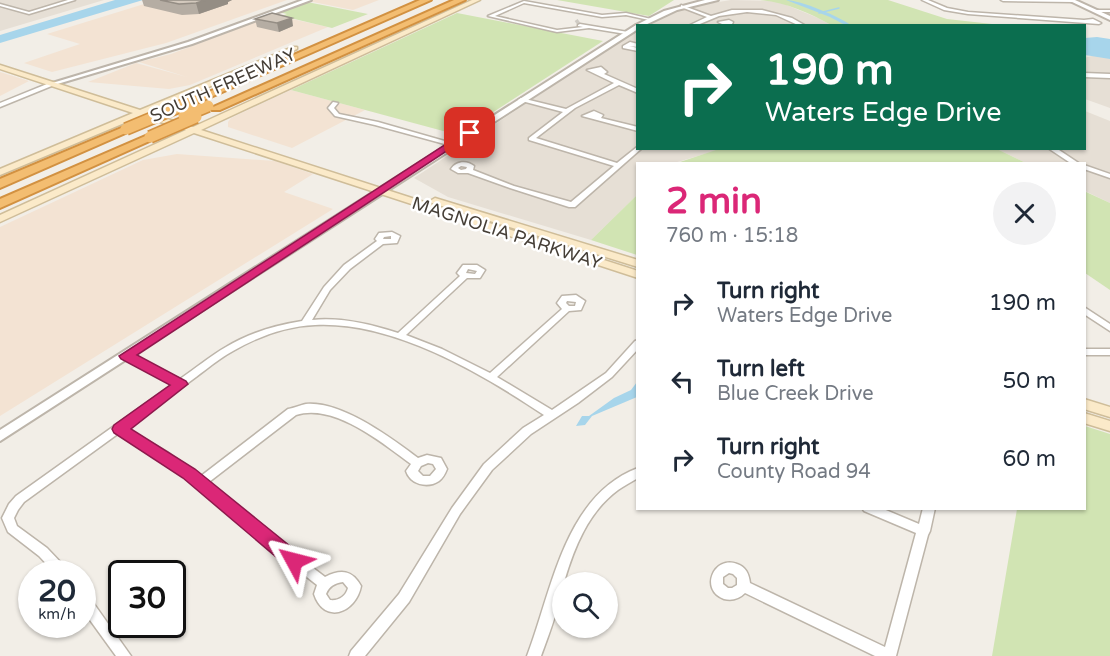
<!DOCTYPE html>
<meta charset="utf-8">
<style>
:root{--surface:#fff;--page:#f2f2f3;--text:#1f2937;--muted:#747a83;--accent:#db2777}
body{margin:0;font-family:"Varela Round",sans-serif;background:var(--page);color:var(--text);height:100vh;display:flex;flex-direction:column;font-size:22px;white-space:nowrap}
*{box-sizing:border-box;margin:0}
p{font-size:20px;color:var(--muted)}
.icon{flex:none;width:33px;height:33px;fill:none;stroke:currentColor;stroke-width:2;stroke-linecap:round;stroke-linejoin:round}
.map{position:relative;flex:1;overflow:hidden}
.sheet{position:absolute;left:636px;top:162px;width:450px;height:348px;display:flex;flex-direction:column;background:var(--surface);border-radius:0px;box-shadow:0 2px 4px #0004}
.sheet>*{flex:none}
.hud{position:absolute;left:636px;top:24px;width:450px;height:126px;border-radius:0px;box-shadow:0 2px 4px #0004;background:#0b6e4f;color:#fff;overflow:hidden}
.controls{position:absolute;left:552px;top:572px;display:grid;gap:12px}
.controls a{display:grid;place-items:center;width:66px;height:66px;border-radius:50%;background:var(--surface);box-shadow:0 2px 4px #0004;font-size:30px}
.speed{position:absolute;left:18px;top:560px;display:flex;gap:12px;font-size:30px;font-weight:700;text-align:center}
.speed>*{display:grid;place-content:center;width:78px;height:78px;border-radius:50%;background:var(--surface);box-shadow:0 2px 4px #0004;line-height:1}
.speed small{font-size:15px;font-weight:400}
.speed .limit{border:3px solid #111;border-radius:9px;background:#fff;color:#111}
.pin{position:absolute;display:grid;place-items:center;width:51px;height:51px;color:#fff;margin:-26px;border-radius:12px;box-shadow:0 3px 9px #0006}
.me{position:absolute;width:66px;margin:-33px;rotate:308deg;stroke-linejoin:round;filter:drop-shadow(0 0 4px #0008)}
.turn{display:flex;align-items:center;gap:21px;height:126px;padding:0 30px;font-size:27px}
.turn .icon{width:78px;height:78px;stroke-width:2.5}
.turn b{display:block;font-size:42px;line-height:51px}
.round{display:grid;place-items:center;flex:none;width:63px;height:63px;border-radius:32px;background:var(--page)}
.overview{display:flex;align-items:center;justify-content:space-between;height:102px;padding:0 30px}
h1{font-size:36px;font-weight:700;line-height:45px;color:var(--accent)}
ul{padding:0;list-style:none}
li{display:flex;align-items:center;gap:18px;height:78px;padding:0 30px}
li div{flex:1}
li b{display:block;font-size:22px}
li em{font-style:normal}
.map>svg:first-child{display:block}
</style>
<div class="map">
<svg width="1110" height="656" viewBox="0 0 1110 656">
<rect width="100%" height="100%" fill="#f2eee7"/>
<g fill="#e6dfd5">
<polygon points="0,0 104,0 0,31"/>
<polygon points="731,0 777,1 818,18 831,25 645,26 658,16 681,8"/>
<polygon points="637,30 638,148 722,149 674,163 638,164 637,195 591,240 448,197 414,178"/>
<polygon points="1103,53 1110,55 1110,108 1085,99 1084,58"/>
<polygon points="1085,111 1110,121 1110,203 1085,191 1084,164 1026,163 997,149 1084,148"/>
</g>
<g fill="#f3e3d3">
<polygon points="157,0 287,0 166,43 52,72 24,63 80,44 47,34"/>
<polygon points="312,0 379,0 353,10 308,1"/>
<polygon points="274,15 328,27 190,85 169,89 88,82 136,63 187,77 139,62 171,54"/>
<polygon points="0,72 29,81 0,96"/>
<polygon points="291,90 365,110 292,148 228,127 228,122 231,118"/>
<polygon points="177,154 275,161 313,174 284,192 333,209 0,416 0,227 143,160"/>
</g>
<g fill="#d1e4b3">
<polygon points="557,0 674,0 649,16"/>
<path d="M760,0H888L947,19L1001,25H831C810,13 785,2 760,0Z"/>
<polygon points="307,2 368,14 332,28 282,16 287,14 279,12"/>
<polygon points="457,13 603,41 458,135 291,90"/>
<polygon points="722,148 997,149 1026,163 674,164"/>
<polygon points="1084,191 1110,203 1110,290 1085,273"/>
<polygon points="637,195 637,255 591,240"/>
<polygon points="1085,426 1110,434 1110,656 992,656 1017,509 1084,508"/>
</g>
<g fill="#a7d5eb">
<polygon points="115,0 143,0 0,43 0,35"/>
<polygon points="1097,37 1110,39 1110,59 1085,55 1085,38"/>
<polygon points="637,382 637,397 592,416 585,425 576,426 582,416 589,416 614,398 631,390"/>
</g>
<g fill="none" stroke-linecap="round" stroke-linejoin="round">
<polyline stroke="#a7d5eb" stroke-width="1.5" points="819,13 839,8"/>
<path fill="#a7d5eb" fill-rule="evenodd" d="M786,0C800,0 841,17 852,26H847L830,17Z"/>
<polyline stroke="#cfcbc4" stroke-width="5" stroke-dasharray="5 2" stroke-linecap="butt" points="576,23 579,21"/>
<defs>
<g id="minor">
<polygon points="68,0 75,0 29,14 0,6 0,4 29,12"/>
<polygon points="922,0 928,0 947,8 968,12 1084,20 1093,19 1101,23 1099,24 968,14 944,10"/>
<polygon points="1001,0 1074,0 1075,1 1073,2 1003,1"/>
<polygon points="524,1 602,15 626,13 651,19 649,20 626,15 602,17 524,3 495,16 557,30 583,27 578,26 578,25 580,24 628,32 628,34 626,34 589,28 557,32 488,16"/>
<polygon points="681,5 711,16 732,10 762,10 792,18 806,26 800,26 776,15 747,12 719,16 695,26 688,26 707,17 681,7"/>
<polygon points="1094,10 1110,10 1110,12 1096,12"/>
<polygon points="729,20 733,22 732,24 734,26 726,26 718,22"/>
<polygon points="630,42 638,44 638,47 629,46 638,48 638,51 623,48 623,46"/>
<path d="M601,67L607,72L604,74L638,89V93L619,85L575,108L536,138L617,163L637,147L638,148H642L575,207H569L510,188L468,173H458L451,169C456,161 467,160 474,166L473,170L514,186L571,202L614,166L529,140V138L563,112L518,100L521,98L566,109L614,83L587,70ZM461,166L467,167L466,169L461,170L458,168Z"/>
<polygon points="1084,73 1110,74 1110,78 1084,77"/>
<polygon points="52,82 54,83 54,85 0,107 0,103"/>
<polygon points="333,102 338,103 334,108 339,114 378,122 455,144 452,146 375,125 335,116 328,108"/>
<polygon points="594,111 603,115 601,118 638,127 638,131 582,116"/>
<polygon points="1048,148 1056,148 1080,164 1072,164"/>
<polygon points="1084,165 1110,174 1110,178 1084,169"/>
<path d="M392,232L400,236L397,243L383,244L350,269L330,290L312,320C341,317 370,324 398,333L460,276L457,273L463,265H477L485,270L480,278H467L406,335L442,349L490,373L562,309L557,303L562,296L576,295L585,301L581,310L569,311L497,377L552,410L606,373L635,341L638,340V349L612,377L578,403L531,434L492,470L460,514L409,602L365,656H349L351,651L399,594L452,508L484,464L523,428L544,415C481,373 393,321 315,325C287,326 257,337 233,351C220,358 208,368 196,377C173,394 150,411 126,428L167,452L201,476L288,409C294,408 301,405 306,404C342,401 391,438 418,458L427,455L441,458L447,469C445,474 443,478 439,481C427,489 410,484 406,471L411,464C381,442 334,403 296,415L209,482L254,523L325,577C341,569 352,570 361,586C356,613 324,625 314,594L317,585L246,529L197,485L159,458L119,433L24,502L18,510L14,518L17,526L47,548L67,569L69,573H55L39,556L8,532L2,518L9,504L16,496L173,384L123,358L121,356L123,354H129L180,379C195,369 210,356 226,347C249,333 276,325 302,321L324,287L344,265L377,241L375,239L379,233ZM391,236V239H383L384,237ZM468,269L477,271L475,274L466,273ZM567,301L576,302L575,306H569L566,303ZM428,463L433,464L436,469L430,476H423L418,471L421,466ZM343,582L348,588C346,596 339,601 330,600L326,594C329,586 335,583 343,582Z"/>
<polygon points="1084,307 1110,324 1110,331 1084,314"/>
<rect x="1084" y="349" width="26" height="6"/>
<path d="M638,468V478C631,482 624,486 618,490C588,512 574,548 564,582H562C562,601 548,637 541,656H527C552,591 564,496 638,468Z"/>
<path d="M862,508H881L919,524L923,508H935L930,531L928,535L896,656H875L745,593C739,599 732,601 724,599C699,590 714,555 737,564C746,567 749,574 750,583L885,647L916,533L864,511ZM729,573L733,574L737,578V585L732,588H728L723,584V577Z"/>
<polygon points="82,592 87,594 131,656 116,656 82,609"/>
</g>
<g id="tertiary">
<polygon points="303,0 311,0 192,44 54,85 49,84 188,42"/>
<polygon points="705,0 718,0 677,10 643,26 638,26 638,29 0,441 0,430 636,25 664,11"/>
<polygon points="1068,0 1075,0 1110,16 1110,20"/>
</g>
<g id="secondary">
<polygon points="472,0 480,0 201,130 638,271 638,278 194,133 0,222 0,215 186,130 141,116 0,175 0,169 133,113 0,69 0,65 140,110 293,47 297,47 297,49 148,113 193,127"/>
<polygon points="435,198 638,260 638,267 432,203 430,201"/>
<polygon points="1084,399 1110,407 1110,417 1084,409"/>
<polygon points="1084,413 1110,421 1110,431 1084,423"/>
</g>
<g id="motorway">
<polygon points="420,0 431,0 197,103 193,104 188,101"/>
<polygon points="454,0 465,0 220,110 212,110 211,108"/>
<polygon points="126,126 132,129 130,131 0,188 0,179"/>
<polygon points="150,134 154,135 154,139 0,208 0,199"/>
</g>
</defs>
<use href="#minor" stroke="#bdb5aa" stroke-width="3"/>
<use href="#tertiary" stroke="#bdb5aa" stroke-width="4"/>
<use href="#secondary" stroke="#cfbd99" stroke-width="3"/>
<use href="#motorway" stroke="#d29141" stroke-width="4"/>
<use href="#minor" fill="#fff" fill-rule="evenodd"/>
<use href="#tertiary" fill="#fff" fill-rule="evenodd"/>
<use href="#secondary" fill="#fbeac9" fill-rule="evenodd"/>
<use href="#motorway" fill="#f3bd71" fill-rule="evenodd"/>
<defs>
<g id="motorway-bridge">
<polyline points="184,116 208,106"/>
<polyline points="126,129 193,101"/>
<polyline points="150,137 196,117"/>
</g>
</defs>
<use href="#motorway-bridge" stroke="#d29141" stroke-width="14" stroke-linecap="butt"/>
<use href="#motorway-bridge" stroke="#f3bd71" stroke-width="11"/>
</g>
<g fill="#b5ada3">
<polygon points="142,0 232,0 228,2 228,4 199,14 182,15 144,6"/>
<polygon points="255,19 293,26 279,32 257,27"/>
</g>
<g fill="#948d84">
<polygon points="206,0 232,0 228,2 228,4 199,14 196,3"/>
<polygon points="292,18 293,26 279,32 277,23"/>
</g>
<g fill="#d3c9bd" stroke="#948d84" stroke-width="1.5">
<polygon points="160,0 206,0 196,3 179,4"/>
<polygon points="272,13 292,18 277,23 255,19"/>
</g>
<polygon fill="#db2777" stroke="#8e194d" stroke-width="1.5" points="466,131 474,133 137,355 186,381 188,384 131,429 195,469 301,555 304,561 301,567 294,569 288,567 183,478 114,433 112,429 114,425 170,385 121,359 119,356"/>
<g text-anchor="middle" stroke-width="5" stroke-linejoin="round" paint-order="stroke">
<g font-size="18" fill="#453e36" stroke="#fff">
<text transform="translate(223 85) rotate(-24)" y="6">SOUTH FREEWAY</text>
<text transform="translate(507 233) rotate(18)" y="6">MAGNOLIA PARKWAY</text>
</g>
</g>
</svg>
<div class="controls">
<a><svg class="icon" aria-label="search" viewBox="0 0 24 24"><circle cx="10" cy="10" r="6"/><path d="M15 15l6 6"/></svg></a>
</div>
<div class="speed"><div>20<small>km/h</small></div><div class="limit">30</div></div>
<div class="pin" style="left:470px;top:133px;background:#d93025"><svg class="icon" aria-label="arrive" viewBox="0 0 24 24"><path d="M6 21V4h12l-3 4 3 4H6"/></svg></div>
<svg class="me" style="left:294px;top:561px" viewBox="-20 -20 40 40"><path d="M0-17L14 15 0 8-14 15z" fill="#db2777" stroke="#fff" stroke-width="4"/></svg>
<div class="hud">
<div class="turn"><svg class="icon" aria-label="right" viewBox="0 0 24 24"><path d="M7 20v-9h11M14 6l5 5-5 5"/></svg><div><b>190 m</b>Waters Edge Drive</div></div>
</div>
<section class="sheet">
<div class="overview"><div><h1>2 min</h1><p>760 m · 15:18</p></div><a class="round"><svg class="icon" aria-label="close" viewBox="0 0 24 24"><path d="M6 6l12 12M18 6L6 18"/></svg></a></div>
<ul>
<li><svg class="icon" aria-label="right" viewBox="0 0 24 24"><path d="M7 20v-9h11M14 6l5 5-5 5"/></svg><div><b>Turn right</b><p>Waters Edge Drive</p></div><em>190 m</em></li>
<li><svg class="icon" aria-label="left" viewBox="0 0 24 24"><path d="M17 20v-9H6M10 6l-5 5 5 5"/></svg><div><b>Turn left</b><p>Blue Creek Drive</p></div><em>50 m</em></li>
<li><svg class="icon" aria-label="right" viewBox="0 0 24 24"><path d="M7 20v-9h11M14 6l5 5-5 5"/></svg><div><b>Turn right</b><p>County Road 94</p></div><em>60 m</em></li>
</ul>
</section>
</div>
